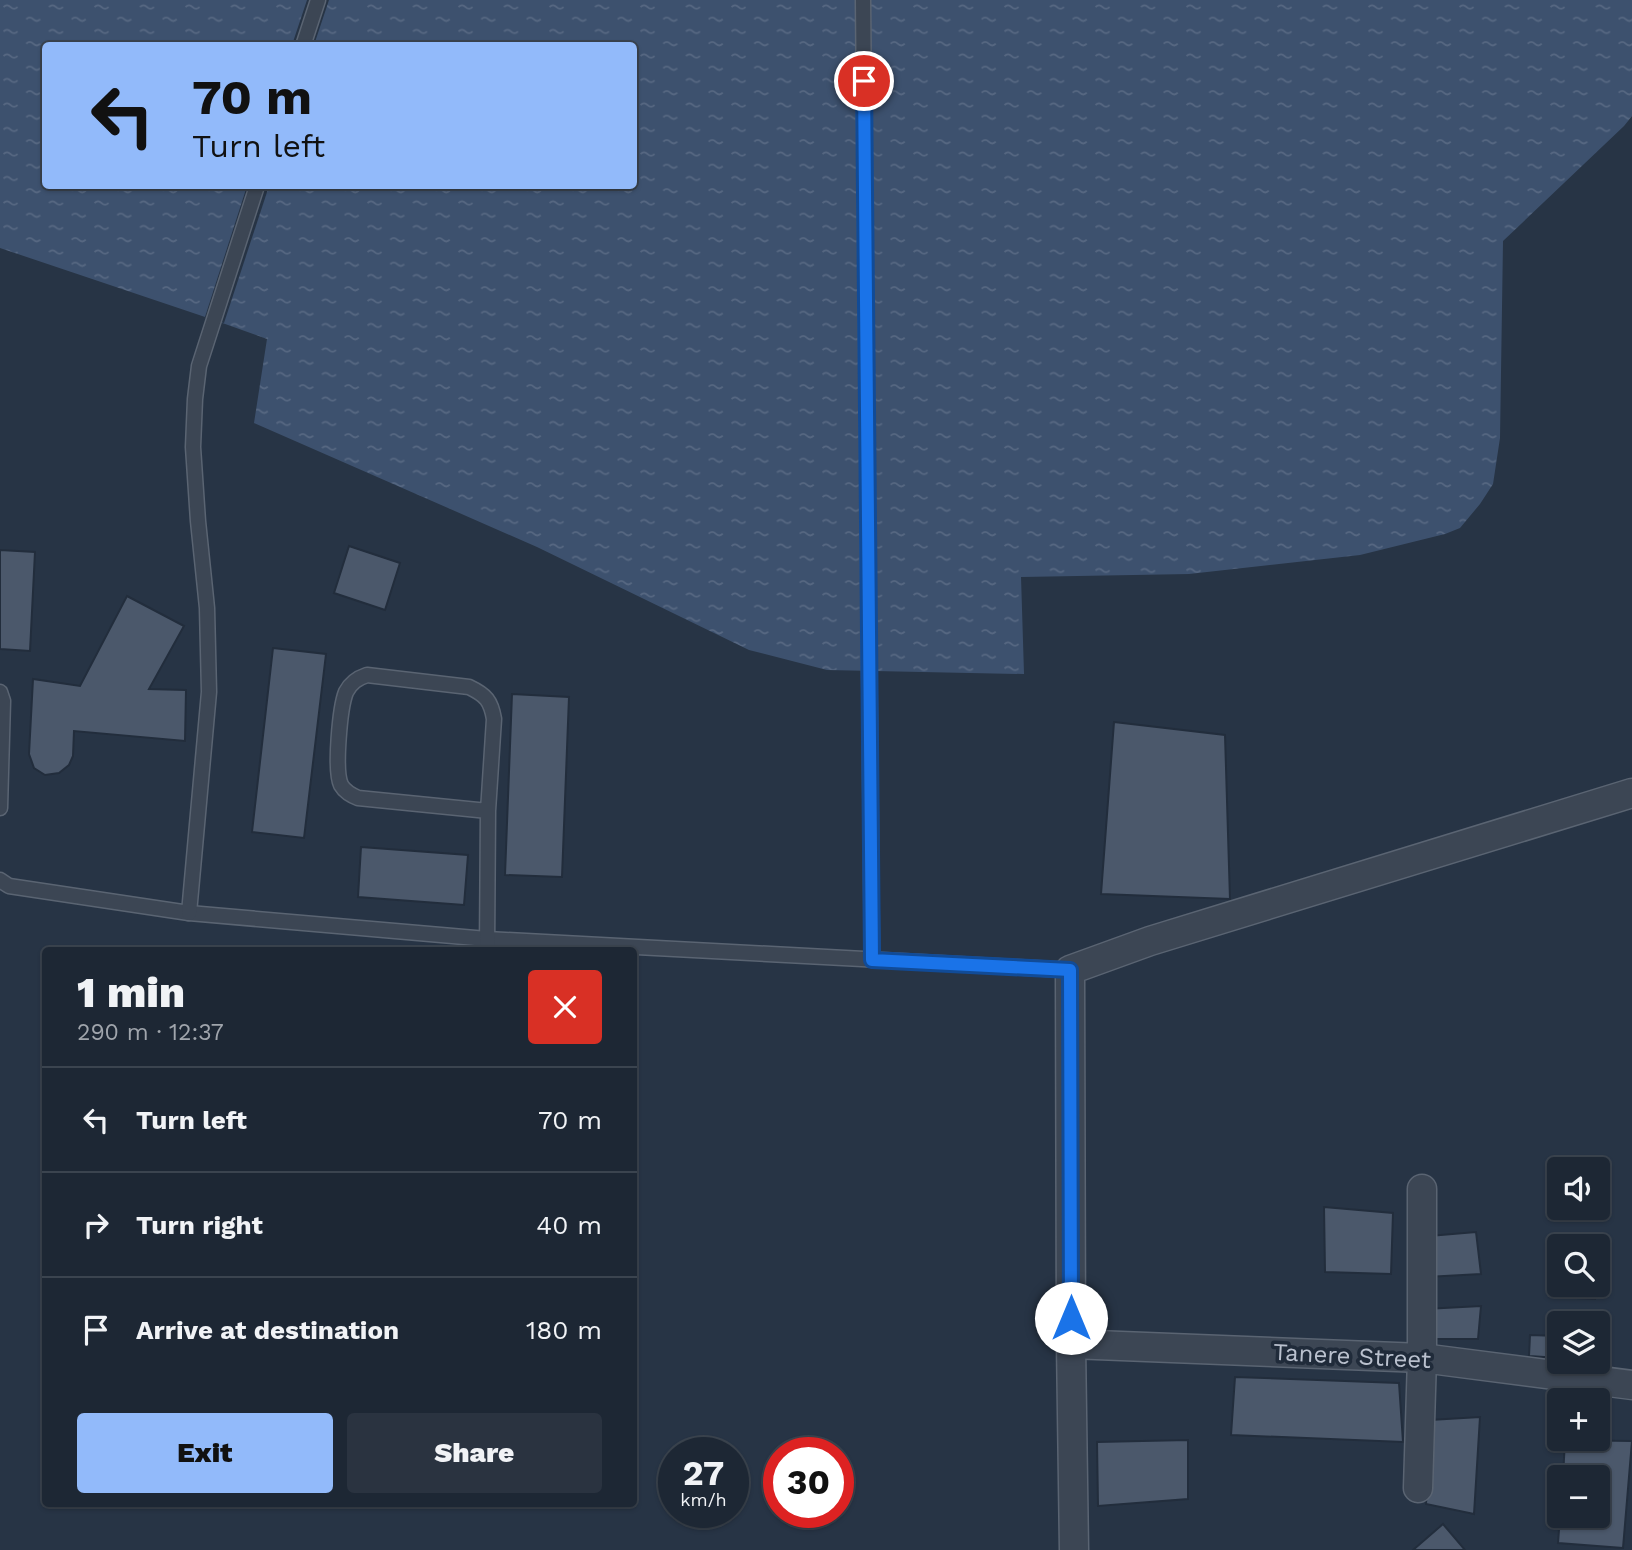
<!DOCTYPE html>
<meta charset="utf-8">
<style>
:root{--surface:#1d2734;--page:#2a3340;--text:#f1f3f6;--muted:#a0a5ac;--line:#3b444f;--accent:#92bafa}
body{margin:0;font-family:"Work Sans",sans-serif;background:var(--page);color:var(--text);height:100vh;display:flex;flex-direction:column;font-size:26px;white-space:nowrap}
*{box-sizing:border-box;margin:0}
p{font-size:23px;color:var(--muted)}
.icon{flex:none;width:38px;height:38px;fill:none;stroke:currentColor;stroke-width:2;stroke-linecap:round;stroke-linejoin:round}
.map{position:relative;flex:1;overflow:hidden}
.panel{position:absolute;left:42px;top:947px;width:595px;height:560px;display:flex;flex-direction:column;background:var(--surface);border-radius:7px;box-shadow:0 2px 5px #0004,0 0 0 2px var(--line)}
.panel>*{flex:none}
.hud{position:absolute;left:42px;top:42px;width:595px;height:147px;border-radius:7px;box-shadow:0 2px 5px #0004,0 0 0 2px var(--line);background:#92bafa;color:#111;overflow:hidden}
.tools{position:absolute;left:1547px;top:1157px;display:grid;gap:14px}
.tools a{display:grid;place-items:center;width:63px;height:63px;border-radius:7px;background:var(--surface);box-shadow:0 2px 5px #0004,0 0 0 2px var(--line);font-size:35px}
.speed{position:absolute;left:658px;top:1437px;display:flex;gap:14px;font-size:35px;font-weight:700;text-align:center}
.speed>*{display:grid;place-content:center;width:91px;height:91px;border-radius:50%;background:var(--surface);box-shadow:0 2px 5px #0004,0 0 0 2px var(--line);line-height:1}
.speed small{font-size:18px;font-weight:400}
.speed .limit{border:10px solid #d22;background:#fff;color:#111}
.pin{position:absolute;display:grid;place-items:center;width:60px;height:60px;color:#fff;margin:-30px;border:4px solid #fff;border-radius:50%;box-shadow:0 2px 7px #0007}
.me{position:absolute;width:77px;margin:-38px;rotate:0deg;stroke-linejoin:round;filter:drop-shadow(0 0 5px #0008)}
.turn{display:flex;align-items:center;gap:24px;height:147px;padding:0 35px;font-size:32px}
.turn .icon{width:91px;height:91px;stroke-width:2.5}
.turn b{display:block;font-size:49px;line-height:60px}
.round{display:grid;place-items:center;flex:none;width:74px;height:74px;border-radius:7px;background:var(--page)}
.overview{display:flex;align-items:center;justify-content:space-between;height:119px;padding:0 35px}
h1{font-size:42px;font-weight:800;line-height:52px}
.button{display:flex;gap:14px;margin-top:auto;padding:14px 35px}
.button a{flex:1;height:80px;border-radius:7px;background:var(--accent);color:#111;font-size:28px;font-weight:800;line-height:80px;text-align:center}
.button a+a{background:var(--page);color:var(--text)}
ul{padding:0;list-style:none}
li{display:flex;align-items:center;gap:21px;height:105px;padding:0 35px;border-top:2px solid var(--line)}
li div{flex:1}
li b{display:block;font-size:26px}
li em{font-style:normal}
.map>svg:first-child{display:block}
</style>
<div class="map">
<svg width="1632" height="1550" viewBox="0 0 1632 1550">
<defs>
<pattern id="water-ripples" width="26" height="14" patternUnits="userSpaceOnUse" patternTransform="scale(1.75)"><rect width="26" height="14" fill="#3d516e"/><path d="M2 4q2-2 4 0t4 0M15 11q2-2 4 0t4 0" fill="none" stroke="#576882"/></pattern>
</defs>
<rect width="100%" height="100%" fill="#273445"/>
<path fill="url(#water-ripples)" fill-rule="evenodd" d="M0,0H1632V116L1624,126L1503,241L1500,438L1493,484L1480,504L1460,528L1445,534L1360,555L1189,574L1021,577L1024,674L827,670L749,650L537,547L254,423L267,339L214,320L0,248ZM46,46H634V186H46Z"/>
<g fill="#273445">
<polygon points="307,0 329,0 314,45 292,45"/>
<polygon points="247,186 269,186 224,323 205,317"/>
</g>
<g fill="#4b586b" stroke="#222d3c" stroke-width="2">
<polygon points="349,546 400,563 385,610 334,593"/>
<polygon points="0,550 35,552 30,651 0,649"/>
<polygon points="127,596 184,626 149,689 186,690 185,741 74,731 73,756 69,765 59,773 45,775 34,768 29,754 33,679 80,686"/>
<polygon points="273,648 326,654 304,838 252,832"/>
<polygon points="512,694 569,697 562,877 505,875"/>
<polygon points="1114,722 1225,735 1230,899 1101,894"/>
<polygon points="361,847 468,855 464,905 358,897"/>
<polygon points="1324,1207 1393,1213 1391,1274 1325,1272"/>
<polygon points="1476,1232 1481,1274 1426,1277 1429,1236"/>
<polygon points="1561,1284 1595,1284 1595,1299 1560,1297"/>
<polygon points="1481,1306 1478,1339 1425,1339 1425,1309"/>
<polygon points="1566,1314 1602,1315 1598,1351 1598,1323 1564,1323"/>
<polygon points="1530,1335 1559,1336 1559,1358 1529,1356"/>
<polygon points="1235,1377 1399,1383 1403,1442 1231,1435"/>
<polygon points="1480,1417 1474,1514 1426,1504 1430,1420"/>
<polygon points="1188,1440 1188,1499 1098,1506 1097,1442"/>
<polygon points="1565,1440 1632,1441 1623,1548 1558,1543 1560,1516 1598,1516 1598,1477 1563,1477"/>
<polygon points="1443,1524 1465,1550 1413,1550"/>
</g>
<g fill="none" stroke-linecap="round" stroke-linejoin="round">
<defs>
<g id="lane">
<polyline points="863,0 872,960"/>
<polyline points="303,46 318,0"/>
<polyline points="0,692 3,701 0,808"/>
<polyline points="0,880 9,886 189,913 487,939 1070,970"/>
<polyline points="189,913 209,692 207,608 198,521 193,447 195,399 199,366 257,186"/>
<path d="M487,950L488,811L494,719C491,701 486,695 469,687L367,675C358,678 351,682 346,692C340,707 334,770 341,785C345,792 351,795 358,798L488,811"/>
</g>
<g id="street">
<polyline points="1071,1344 1422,1358 1632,1385"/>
<polyline points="1418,1488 1422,1358 1422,1189"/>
<polyline points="1074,1550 1071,1344 1070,970 1150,941 1632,793"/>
</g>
</defs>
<use href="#lane" stroke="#5a6472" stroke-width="17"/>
<use href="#street" stroke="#5a6472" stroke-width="31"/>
<use href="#lane" stroke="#3c4654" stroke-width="14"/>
<use href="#street" stroke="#3c4654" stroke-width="28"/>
</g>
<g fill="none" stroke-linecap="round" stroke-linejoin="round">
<defs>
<polyline id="route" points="864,81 872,960 1070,970 1071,1318"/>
</defs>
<use href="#route" stroke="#114b97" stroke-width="18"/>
<use href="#route" stroke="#1a73e8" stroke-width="12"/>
</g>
<g text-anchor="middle" stroke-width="7" stroke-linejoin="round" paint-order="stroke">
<g font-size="24" fill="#bac1ce" stroke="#202b3a">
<text transform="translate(1352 1356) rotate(3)" y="8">Tanere Street</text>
</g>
</g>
</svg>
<div class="tools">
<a><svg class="icon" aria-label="sound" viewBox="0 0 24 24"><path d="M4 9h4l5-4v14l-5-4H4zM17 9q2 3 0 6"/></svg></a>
<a><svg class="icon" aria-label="search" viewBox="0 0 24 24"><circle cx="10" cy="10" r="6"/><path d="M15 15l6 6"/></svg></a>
<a><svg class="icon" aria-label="layers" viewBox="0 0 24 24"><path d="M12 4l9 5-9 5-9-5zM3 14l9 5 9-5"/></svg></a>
<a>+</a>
<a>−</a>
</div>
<div class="speed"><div>27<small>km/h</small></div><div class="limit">30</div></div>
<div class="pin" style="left:864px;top:81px;background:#d93025"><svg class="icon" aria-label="arrive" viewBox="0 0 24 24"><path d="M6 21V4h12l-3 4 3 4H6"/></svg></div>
<svg class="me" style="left:1071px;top:1318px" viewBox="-20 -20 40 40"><circle r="19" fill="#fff"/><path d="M0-13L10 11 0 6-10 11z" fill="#1a73e8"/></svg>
<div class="hud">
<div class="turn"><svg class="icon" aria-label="left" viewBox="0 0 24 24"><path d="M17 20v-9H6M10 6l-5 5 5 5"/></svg><div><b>70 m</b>Turn left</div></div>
</div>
<section class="panel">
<div class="overview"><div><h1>1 min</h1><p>290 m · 12:37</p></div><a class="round" style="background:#d93025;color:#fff"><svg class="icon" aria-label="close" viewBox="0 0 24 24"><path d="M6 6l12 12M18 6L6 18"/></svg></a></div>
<ul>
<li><svg class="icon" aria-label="left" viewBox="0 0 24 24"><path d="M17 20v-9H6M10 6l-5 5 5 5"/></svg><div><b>Turn left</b></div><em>70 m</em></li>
<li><svg class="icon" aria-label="right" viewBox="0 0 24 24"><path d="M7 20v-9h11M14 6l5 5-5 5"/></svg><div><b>Turn right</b></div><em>40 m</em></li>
<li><svg class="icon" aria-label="arrive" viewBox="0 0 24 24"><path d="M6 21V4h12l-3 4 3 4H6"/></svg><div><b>Arrive at destination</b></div><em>180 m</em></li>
</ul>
<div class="button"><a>Exit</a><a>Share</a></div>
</section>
</div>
